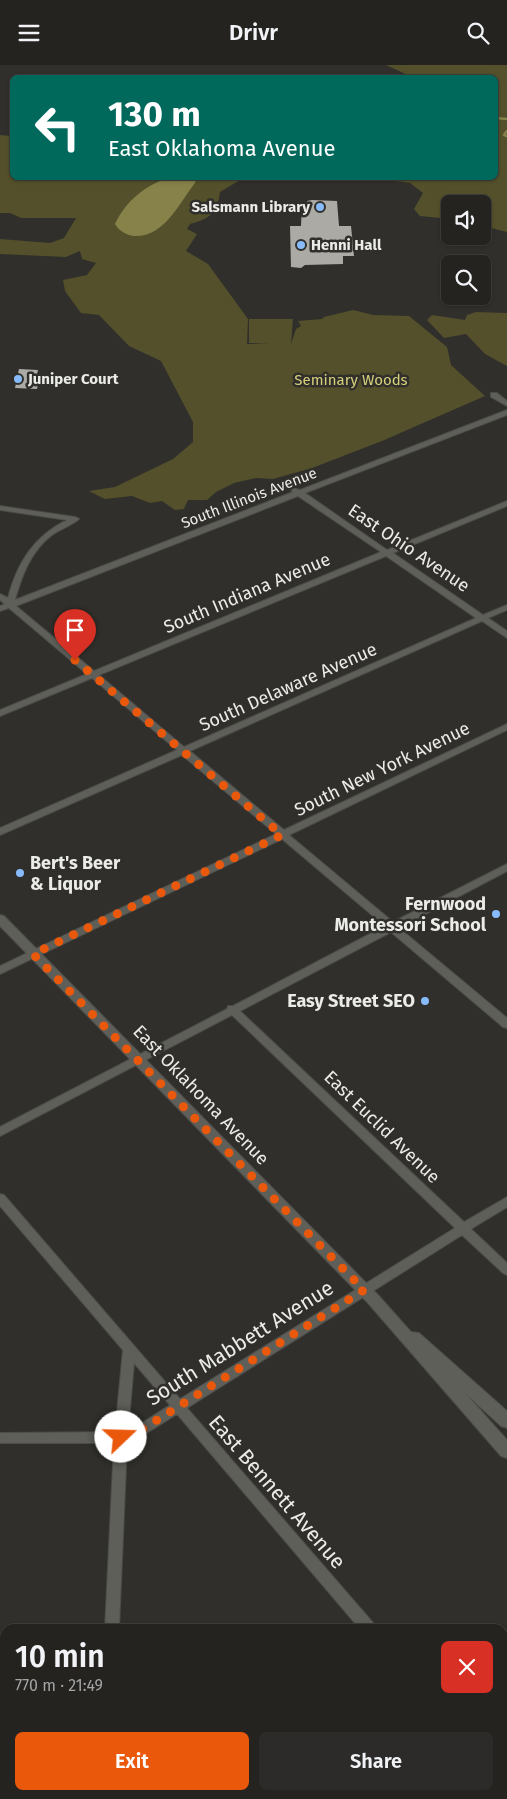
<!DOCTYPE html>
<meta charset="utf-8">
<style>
:root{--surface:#242320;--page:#2c2b29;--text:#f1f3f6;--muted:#a3a4a5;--line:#41403e;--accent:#ea580c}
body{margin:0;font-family:"Fira Sans",sans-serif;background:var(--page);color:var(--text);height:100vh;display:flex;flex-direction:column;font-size:19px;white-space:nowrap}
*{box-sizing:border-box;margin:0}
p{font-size:16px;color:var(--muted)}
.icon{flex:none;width:28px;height:28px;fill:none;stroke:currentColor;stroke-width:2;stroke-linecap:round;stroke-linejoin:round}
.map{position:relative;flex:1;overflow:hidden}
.side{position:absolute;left:0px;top:1559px;width:508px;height:176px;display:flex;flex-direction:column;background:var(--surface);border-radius:15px 15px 0 0;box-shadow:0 1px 4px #0004,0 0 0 1px var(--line)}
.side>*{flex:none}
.top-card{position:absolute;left:10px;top:10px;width:488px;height:105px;border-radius:8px;box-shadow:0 1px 4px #0004,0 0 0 1px var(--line);background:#00695c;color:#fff;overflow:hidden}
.tools{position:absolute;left:441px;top:130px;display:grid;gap:10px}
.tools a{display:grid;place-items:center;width:50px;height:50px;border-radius:8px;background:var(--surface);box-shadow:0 1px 4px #0004,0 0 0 1px var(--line);font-size:25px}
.pin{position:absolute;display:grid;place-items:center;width:42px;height:42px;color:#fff;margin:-51px -21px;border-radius:50% 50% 50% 0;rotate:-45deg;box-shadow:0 0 5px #0007}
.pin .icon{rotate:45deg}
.me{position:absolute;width:55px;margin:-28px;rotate:69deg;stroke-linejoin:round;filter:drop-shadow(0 0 4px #0008)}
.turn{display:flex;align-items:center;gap:18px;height:105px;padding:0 15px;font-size:22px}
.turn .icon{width:65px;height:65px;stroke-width:2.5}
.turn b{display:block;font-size:35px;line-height:42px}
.round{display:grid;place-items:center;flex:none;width:52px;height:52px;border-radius:8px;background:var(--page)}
.overview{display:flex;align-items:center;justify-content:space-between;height:85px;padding:0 15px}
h1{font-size:30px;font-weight:600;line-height:38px}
.button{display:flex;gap:10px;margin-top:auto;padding:10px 15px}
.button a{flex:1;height:58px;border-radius:8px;background:var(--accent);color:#fff;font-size:20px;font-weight:600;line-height:58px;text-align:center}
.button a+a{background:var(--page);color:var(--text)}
header{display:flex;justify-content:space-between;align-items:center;height:65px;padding:0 15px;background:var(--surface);font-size:22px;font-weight:600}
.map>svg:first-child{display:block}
</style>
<header><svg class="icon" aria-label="menu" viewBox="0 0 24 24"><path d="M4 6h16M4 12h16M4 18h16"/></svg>Drivr<svg class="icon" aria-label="search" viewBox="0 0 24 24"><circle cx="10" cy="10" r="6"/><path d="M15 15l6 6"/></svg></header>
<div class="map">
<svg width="507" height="1734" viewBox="0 0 507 1734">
<rect width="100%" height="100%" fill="#302f2b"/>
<g fill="#53502b">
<polygon points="386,0 507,0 507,167 483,161 482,139 450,139 450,154 420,151 414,144 423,128 410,118 374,113 495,112 495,12 412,12"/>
<path d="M0,70L12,71V112L265,113L240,115L220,127C217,148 210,154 190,159L187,164L197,169L186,186L208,199L248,254L247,279H269L249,278V254H293L291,279L296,264L301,261L298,256L322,254L324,252L353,245L373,250L409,251L447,282L451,300L485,331L382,376L312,403L273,414L256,413L234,418L216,427L207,435H188L184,444L175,445L162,436L150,438L132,431L105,434L89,426L115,422L173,394L193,377V357L161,296L129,281L99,250L81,248L65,226L63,215L87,210L96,198L82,194L80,186L66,192L0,189V174L50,178L64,173L76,153H21L10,148H0Z"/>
<polygon points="476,247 507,248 507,301 485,289 466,269 444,273 427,255 432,250 465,255 467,250"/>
</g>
<path fill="#868249" d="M170,113L196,114L195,118C180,137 164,173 134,171C126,170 119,166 115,159C125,137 147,118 170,113Z"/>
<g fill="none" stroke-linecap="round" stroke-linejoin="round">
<g stroke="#868249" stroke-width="2.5">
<polyline points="495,45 495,49"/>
<polyline points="495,53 507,54"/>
<polyline points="507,66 504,70 507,71"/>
</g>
</g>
<g fill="#abaaa5">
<polygon points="312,135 337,136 339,161 351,161 354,191 343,191 343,199 305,200 301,203 291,202 290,161 301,161 302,138 307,138 307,136"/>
<polygon points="19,304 38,305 36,314 39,314 37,324 15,323"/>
</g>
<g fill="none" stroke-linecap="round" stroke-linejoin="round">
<defs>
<g id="minor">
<polygon points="491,328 497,328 507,336 507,341 491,332"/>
<path d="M507,345V350L305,428L387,485L507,436V441L393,488L483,550L507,540V545L488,553L507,566V573L482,556L190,686L284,765L507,659V665L289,770L393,857L507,799V806L399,863L507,953V963L503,962L391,867L240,946L464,1157L507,1132V1142L471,1164L507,1198V1210L503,1208L462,1170L187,1343L374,1559L376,1564H360L177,1349L134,1376L127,1378L119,1564H105L114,1378H0V1368L115,1367L123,1285L0,1141V1129L4,1130L180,1334L455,1163L232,950L0,1071V1062L227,944L228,941H233L385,861L282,774L0,909V901L276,769L182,690L0,770V763L177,685L92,613L0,651V645L87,609L9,543L0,546V541L5,539L0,535V529L8,533C17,498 34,471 67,455L0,445V441L75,452L79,454C71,461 60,464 52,470C31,486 22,510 15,535L293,427L291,425L292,423L300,425ZM298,431L381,487L94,606L16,541ZM386,491L476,553L184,682L99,610ZM134,1298L170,1340L128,1367Z"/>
<rect x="97" y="1730" width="14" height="4"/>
</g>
<polygon id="tertiary" points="0,850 4,851 378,1230 411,1267 419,1268 507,1346 507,1363 501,1361 466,1329 507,1375 507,1393 501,1391 368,1238 0,861"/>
<g id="secondary">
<polygon points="507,1670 507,1696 502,1697 502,1672"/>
<polygon points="471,1730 491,1730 489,1734 469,1734"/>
</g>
</defs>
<use href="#minor" stroke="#4b4b47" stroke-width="2"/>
<use href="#tertiary" stroke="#4b4b47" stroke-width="2"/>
<use href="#secondary" stroke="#4b4b47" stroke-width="2"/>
<use href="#minor" fill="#5f5f5a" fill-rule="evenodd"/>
<use href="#tertiary" fill="#5f5f5a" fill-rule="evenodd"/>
<use href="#secondary" fill="#5f5f5a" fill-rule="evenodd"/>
</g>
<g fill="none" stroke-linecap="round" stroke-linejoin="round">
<polyline stroke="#ea580c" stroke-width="9" stroke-dasharray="0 16.2" points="75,595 282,770 33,889 364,1225 130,1372 121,1372"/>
</g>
<g fill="#88bbfc" stroke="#302f2b" stroke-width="2">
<circle cx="320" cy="142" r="5"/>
<circle cx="301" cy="180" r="5"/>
<circle cx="18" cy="314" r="5"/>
<circle cx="20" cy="808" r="5"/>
<circle cx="496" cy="849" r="5"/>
<circle cx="425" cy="936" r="5"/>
</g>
<g text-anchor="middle" stroke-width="5" stroke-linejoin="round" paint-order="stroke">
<g font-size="15" font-weight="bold" fill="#ebebe8" stroke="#302f2b" text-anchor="start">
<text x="310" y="147" text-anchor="end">Salsmann Library</text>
<text x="311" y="185">Henni Hall</text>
<text x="28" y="319">Juniper Court</text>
</g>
<g font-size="15" fill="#d6d07b" stroke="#302f2b">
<text x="351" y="320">Seminary Woods</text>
</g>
<g font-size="15" fill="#ebebe8" stroke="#302f2b">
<text transform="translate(249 433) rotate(-21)" y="5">South Illinois Avenue</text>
</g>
<g font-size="18" fill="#ebebe8" stroke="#302f2b">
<text transform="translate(409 483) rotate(34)" y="6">East Ohio Avenue</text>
<text transform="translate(247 528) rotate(-23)" y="6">South Indiana Avenue</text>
<text transform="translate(288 622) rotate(-24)" y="6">South Delaware Avenue</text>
<text transform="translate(382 704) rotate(-26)" y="6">South New York Avenue</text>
<text transform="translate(201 1030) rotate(46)" y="6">East Oklahoma Avenue</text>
<text transform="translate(382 1062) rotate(44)" y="6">East Euclid Avenue</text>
</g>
<g font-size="18" font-weight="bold" fill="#ebebe8" stroke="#302f2b" text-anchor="end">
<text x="30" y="804" text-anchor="start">Bert's Beer<tspan x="30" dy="21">&amp; Liquor</tspan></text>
<text x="486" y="845">Fernwood<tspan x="486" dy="21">Montessori School</tspan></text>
<text x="415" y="942">Easy Street SEO</text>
</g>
<g font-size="21" fill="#ebebe8" stroke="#302f2b">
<text transform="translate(240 1278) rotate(-32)" y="7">South Mabbett Avenue</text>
<text transform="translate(277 1427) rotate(49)" y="7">East Bennett Avenue</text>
</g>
</g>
</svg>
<div class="tools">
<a><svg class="icon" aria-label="sound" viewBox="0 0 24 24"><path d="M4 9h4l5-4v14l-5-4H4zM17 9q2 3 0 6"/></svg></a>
<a><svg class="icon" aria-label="search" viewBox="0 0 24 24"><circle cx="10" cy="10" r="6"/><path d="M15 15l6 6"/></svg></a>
</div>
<div class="pin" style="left:75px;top:595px;background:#d93025"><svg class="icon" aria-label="arrive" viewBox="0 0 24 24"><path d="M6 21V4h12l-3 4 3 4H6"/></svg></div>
<svg class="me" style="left:121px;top:1372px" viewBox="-20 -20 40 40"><circle r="19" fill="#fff"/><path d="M0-13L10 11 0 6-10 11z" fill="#ea580c"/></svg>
<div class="top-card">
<div class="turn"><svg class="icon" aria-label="left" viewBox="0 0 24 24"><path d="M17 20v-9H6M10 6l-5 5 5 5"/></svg><div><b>130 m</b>East Oklahoma Avenue</div></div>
</div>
<section class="side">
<div class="overview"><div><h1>10 min</h1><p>770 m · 21:49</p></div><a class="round" style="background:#d93025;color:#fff"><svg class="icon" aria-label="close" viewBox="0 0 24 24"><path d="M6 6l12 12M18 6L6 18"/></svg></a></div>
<div class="button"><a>Exit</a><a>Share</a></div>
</section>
</div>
